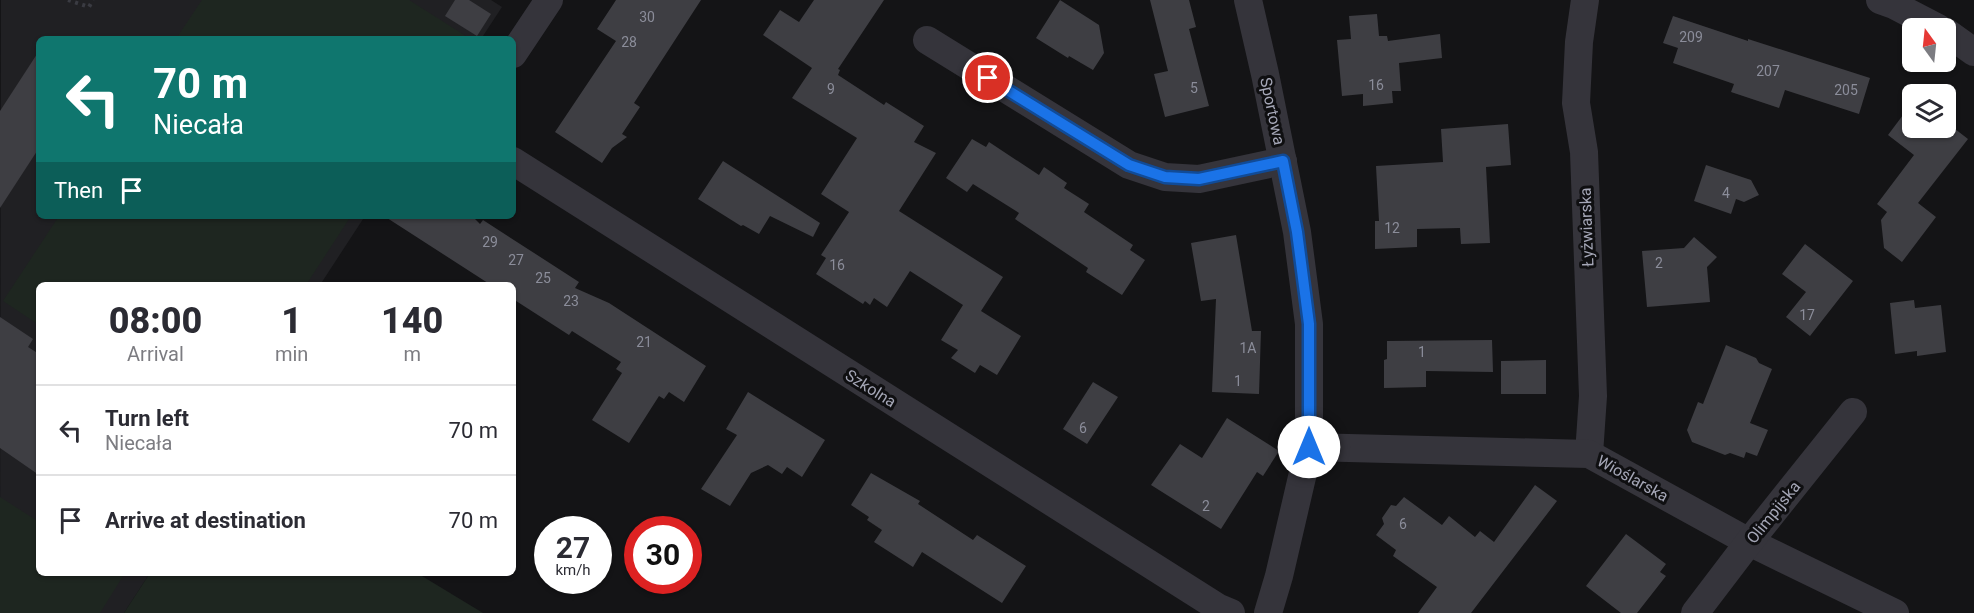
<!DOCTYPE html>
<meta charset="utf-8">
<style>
:root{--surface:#fff;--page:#f7f7f7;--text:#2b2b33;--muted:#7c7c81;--line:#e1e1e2}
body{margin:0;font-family:Roboto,sans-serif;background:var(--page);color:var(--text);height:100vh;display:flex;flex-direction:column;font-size:22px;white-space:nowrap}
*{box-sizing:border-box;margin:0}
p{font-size:20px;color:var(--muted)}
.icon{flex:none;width:33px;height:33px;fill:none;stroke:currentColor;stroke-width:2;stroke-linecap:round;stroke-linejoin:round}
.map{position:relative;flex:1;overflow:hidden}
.details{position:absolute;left:36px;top:282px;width:480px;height:294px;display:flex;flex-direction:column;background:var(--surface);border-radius:9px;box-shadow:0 2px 4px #0004}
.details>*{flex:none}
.top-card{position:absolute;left:36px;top:36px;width:480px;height:183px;border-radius:9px;box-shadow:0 2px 4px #0004;background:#0f766e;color:#fff;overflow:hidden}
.needle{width:39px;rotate:345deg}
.controls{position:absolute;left:1902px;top:18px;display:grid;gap:12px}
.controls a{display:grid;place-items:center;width:54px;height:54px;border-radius:9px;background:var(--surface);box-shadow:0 2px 4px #0004;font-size:30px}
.speed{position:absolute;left:534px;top:516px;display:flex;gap:12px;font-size:30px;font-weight:700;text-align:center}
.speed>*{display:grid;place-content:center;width:78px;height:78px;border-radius:50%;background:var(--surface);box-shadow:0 2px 4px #0004;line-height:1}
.speed small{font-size:15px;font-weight:400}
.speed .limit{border:9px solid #d22;background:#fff;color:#111}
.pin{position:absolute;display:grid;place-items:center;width:51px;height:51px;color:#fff;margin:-26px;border:3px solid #fff;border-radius:50%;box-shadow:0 2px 6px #0007}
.me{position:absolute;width:66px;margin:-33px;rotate:0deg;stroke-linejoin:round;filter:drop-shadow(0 0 4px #0008)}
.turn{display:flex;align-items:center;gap:21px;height:126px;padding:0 18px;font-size:27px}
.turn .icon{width:78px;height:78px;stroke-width:2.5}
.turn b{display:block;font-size:42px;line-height:51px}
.then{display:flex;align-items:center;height:57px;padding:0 18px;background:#0003;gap:12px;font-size:22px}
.eta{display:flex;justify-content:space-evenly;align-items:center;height:102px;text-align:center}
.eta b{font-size:36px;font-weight:800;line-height:42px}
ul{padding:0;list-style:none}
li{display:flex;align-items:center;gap:18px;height:90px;padding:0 18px;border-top:2px solid var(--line)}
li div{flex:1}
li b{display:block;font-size:22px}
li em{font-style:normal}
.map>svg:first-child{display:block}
</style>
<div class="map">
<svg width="1974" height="613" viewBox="0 0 1974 613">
<rect width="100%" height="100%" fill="#141416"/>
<polygon fill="#202023" points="1,0 491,0 502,7 481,39 39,39 39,216 365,216 320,285 39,285 39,573 150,573 124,613 0,613"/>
<g fill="#1e2620">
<polygon points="202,0 409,0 469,38 176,39"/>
<polygon points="59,216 351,216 306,285 39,285 39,325 3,301"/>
<polygon points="0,497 39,522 39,573 118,573 123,576 100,613 0,613"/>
<polygon points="150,573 417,573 483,613 124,613"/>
</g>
<g fill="#3e3e43">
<polygon points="455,0 469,0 491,14 477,36 445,16"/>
<polygon points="616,0 701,0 634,103 640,107 622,134 627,137 612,148 602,163 555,132 616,41 597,29"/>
<polygon points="814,0 884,0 838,69 840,70 838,75 884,105 886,102 924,126 914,142 936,153 899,211 1003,277 981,311 1021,336 997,375 980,365 975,373 951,358 958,350 941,340 963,305 910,271 887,307 874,298 870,305 865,301 863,304 816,274 826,258 821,255 849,212 821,194 857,138 792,98 812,68 763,35 780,10 799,22"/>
<polygon points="1060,0 1099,25 1104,53 1093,70 1069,56 1068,58 1036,38"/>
<polygon points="1150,0 1189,0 1196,27 1189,29 1209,106 1165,117 1154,74 1168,71"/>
<polygon points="1377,14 1379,36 1387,36 1388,41 1440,34 1442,58 1399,63 1401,91 1392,91 1393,103 1363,106 1363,94 1342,96 1337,40 1351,39 1349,16"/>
<polygon points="1673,16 1748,41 1748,39 1870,78 1859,114 1785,90 1779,108 1731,92 1734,84 1673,63 1678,48 1663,43"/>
<polygon points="39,51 39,148 0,208 0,111"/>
<polygon points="1912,103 1912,128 1946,128 1946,122 1968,139 1918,203 1936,217 1902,262 1884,248 1881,220 1887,212 1877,204 1914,155 1888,135"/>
<polygon points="1508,124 1511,165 1486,167 1490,243 1461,244 1460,228 1417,229 1417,247 1375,249 1375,221 1379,221 1376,166 1443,162 1441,129"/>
<polygon points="972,139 986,147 989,142 1039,175 1044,167 1067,183 1064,188 1089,204 1084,212 1133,245 1130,250 1145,260 1122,295 1086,272 1088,268 1015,219 1019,213 973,184 967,192 946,178"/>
<polygon points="723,161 820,223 813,237 770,216 759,234 743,225 741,226 698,199"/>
<polygon points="1706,165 1751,180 1759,195 1744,202 1736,199 1731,214 1694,201"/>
<polygon points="384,216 472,216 480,224 483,220 579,282 575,288 609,303 706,366 684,402 669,392 664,399 659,396 629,443 592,420 622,373 616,369 621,362 572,331 569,335 513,299 513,285 491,285"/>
<polygon points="1236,235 1252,331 1261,331 1259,394 1212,392 1216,299 1201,301 1191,243"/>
<polygon points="1694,237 1717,257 1707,267 1710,302 1647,307 1642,251 1684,248"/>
<polygon points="1805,244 1853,281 1810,336 1786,317 1806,292 1782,274"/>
<polygon points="1914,300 1915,308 1941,305 1946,352 1917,356 1917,351 1895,354 1890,303"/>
<polygon points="0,317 33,339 28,347 39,354 39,475 0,448"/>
<polygon points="1492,340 1493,372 1426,371 1426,387 1384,388 1384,360 1387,359 1387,341"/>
<polygon points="1726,345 1756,358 1759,363 1772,369 1750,423 1768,430 1757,456 1746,452 1744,458 1730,453 1725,455 1692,442 1687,430 1698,402 1703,404"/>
<polygon points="1546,360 1546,394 1501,394 1501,361"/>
<polygon points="1093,382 1118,397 1087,444 1063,429"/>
<polygon points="748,392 825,440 802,477 787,467 782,474 768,465 751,473 730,506 701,489 737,435 726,429"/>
<polygon points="1227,418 1279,451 1263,476 1257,472 1221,529 1151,485 1180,444 1202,458"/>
<polygon points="871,473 920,501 918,504 973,540 977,535 1026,566 1002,603 922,552 913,567 874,542 882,530 867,520 869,517 851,505"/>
<polygon points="1535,485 1557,501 1471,613 1418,613 1437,587 1393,556 1396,550 1376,535 1384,524 1382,518 1391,505 1396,506 1404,497 1442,525 1449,516 1475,537 1480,531 1494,542"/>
<polygon points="1626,534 1666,564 1660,572 1666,576 1637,613 1621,613 1586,586"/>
</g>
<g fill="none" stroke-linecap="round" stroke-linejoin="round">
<polyline stroke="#3a3b42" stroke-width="4" stroke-dasharray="3 4.5" stroke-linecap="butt" points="68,0 89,7 93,0"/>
<g stroke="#35343b" stroke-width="28">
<polyline points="1248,0 1265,74 1297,232 1309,324 1309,447 1279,576 1268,613"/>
<polyline points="1585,0 1579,42 1576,103 1584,152 1593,396 1589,454"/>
<polyline points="1880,0 1894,5 1938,28"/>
<polyline points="1946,32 1974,52"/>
<polyline points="927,40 1129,165 1165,177 1199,179 1283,161"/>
<polyline points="513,54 549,0"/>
<polyline points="513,161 1219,608 1231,613"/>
<polyline points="1309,447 1589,454 1749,542 1895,613"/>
<polyline points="1695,613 1749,542 1853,412"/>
</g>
</g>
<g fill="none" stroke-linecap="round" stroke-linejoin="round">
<defs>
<polyline id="route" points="988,78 1129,165 1165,177 1199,179 1283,161 1297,232 1309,324 1309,447"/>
</defs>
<use href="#route" stroke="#114b97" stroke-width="15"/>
<use href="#route" stroke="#1a73e8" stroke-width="10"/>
</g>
<g text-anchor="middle" stroke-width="6" stroke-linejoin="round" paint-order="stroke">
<g font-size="14" fill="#8b8d9a">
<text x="647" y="22">30</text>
<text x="1691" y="42">209</text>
<text x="629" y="47">28</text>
<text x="1768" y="76">207</text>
<text x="1376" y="90">16</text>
<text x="1194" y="93">5</text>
<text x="831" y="94">9</text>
<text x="1846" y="95">205</text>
<text x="1726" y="198">4</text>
<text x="1392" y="233">12</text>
<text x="490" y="247">29</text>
<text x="516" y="265">27</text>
<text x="1659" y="268">2</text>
<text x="837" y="270">16</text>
<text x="543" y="283">25</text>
<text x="571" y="306">23</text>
<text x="1807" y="320">17</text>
<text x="644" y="347">21</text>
<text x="1248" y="353">1A</text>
<text x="1422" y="357">1</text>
<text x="1238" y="386">1</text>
<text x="1083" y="433">6</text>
<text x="1206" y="511">2</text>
<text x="1403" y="529">6</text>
</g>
<g font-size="16" fill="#a5a7b7" stroke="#0f0f11">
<text transform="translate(1273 111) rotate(78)" y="6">Sportowa</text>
<text transform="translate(1586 227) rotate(-92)" y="6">Łyżwiarska</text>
<text transform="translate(871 388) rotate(32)" y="6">Szkolna</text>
<text transform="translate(1633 478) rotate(29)" y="6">Wioślarska</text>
<text transform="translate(1773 512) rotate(-51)" y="6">Olimpijska</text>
</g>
</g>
</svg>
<div class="controls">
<a><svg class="needle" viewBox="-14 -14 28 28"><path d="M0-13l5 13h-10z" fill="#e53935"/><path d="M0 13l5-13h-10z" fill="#7c7c81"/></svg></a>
<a><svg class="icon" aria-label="layers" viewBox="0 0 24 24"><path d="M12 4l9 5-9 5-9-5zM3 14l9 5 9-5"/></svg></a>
</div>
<div class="speed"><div>27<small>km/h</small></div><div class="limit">30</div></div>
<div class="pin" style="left:988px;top:78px;background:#d93025"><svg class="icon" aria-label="arrive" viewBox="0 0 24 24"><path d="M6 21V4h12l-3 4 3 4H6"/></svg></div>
<svg class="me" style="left:1309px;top:447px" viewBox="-20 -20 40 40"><circle r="19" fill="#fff"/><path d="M0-13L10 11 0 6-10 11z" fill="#1a73e8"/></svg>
<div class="top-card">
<div class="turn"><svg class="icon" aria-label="left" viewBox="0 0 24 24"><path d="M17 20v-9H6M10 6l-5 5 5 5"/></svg><div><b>70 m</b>Niecała</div></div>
<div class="then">Then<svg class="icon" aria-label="arrive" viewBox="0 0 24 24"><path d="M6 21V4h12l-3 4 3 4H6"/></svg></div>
</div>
<section class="details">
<div class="eta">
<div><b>08:00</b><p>Arrival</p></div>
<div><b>1</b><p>min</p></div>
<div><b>140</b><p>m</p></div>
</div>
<ul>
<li><svg class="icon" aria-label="left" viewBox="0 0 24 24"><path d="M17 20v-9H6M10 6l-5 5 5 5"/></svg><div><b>Turn left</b><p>Niecała</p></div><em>70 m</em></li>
<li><svg class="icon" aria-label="arrive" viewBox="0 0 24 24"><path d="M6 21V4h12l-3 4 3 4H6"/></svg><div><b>Arrive at destination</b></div><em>70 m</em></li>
</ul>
</section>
</div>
